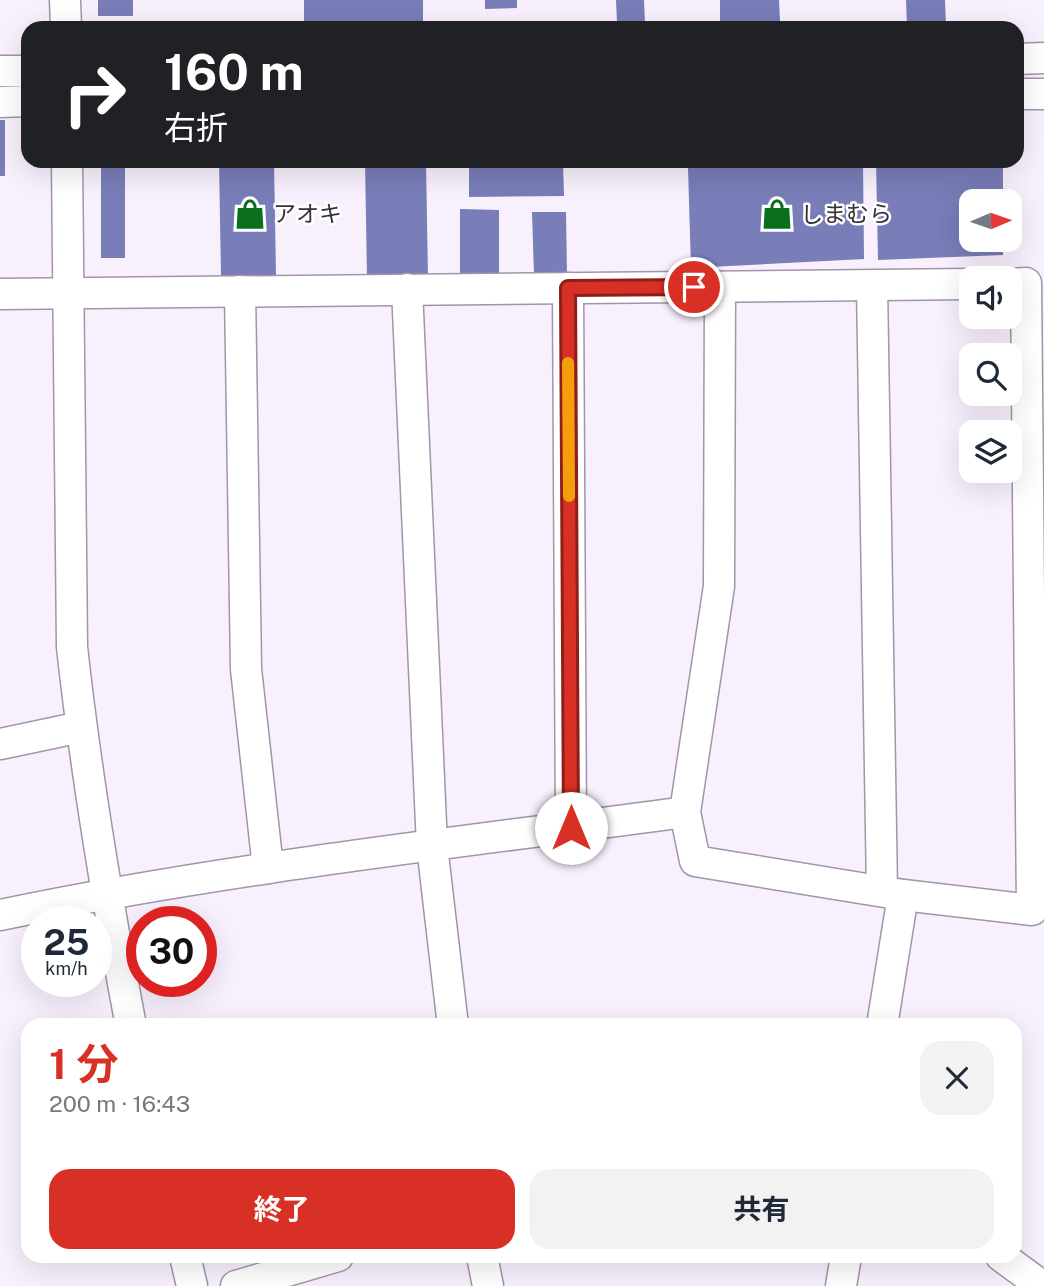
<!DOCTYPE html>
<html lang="ja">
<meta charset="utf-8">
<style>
:root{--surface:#fff;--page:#f2f2f3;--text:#1f2937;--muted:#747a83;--accent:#d93025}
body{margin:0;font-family:"Public Sans","Noto Sans JP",sans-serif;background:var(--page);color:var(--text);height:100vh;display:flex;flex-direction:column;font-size:26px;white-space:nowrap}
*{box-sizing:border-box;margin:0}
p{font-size:23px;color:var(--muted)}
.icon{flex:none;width:38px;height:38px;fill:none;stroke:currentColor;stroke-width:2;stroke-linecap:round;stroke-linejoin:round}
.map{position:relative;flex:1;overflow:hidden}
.drawer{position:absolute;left:21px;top:1018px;width:1001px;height:245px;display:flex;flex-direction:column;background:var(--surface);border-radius:21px;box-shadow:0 7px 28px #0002}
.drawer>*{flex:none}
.top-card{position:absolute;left:21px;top:21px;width:1003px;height:147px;border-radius:21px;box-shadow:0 7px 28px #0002;background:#202124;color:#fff;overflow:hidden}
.needle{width:46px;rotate:88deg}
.tools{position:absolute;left:959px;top:189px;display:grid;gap:14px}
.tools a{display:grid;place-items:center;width:63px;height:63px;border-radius:14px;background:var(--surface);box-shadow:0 7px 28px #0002;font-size:35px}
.speed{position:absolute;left:21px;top:906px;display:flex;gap:14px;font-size:35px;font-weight:700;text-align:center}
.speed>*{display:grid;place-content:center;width:91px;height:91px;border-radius:50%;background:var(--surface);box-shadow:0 7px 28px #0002;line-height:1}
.speed small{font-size:18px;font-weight:400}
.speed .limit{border:10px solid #d22;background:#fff;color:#111}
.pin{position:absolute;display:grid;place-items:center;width:60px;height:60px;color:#fff;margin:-30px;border:4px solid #fff;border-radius:50%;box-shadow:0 2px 7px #0007}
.me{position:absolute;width:77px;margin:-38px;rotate:0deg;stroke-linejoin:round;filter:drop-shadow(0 0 5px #0008)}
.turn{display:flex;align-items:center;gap:24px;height:147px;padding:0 28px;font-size:32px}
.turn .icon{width:91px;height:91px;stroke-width:2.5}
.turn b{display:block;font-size:49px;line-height:60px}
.round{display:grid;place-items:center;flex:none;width:74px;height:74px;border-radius:21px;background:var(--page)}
.headline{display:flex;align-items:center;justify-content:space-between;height:119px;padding:0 28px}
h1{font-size:42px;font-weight:700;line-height:52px;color:var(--accent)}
.cta{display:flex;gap:14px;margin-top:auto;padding:14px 28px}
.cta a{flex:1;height:80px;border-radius:21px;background:var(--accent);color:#fff;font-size:28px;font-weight:700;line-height:80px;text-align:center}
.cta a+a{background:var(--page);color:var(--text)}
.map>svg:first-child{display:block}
</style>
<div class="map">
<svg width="1044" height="1286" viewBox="0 0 1044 1286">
<rect width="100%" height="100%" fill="#f9f0fd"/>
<g fill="#797db8">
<rect x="98" y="0" width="35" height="16"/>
<rect x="304" y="0" width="119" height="28"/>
<polygon points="485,0 517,0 517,8 485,9"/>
<polygon points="616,0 644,0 645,23 617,23"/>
<polygon points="720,0 779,0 780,21 720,22"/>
<polygon points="906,0 945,0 946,25 907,27"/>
<rect x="0" y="120" width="5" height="56"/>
<rect x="101" y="161" width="24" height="97"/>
<polygon points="219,161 274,161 276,275 221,276"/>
<polygon points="365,161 426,161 428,278 367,279"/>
<polygon points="469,161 563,161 564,196 469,197"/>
<polygon points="825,161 863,161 864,259 691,268 688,168"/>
<polygon points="876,161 1003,161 1003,201 971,201 971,240 1003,240 1003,255 878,260"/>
<polygon points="460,209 499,210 499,274 460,274"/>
<polygon points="532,212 566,212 567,275 534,276"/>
</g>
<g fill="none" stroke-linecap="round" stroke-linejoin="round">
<defs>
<g id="minor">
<polyline points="65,0 66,28"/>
<polyline points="1017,59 1044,58"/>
<polyline points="0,71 28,71"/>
<polyline points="1017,94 1044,94"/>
<polyline points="0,102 28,101"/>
<path d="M67,161L72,647C86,774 107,900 131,1026"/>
<polyline points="872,286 882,891"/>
<polyline points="720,287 719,586 685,812 695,861 903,895 1032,910 1026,283 1010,284"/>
<polyline points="568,288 571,828"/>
<polyline points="407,289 432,846 453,1026"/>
<polyline points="240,291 246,669 268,868"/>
<polyline points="0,294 971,284"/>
<polyline points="0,744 81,727"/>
<path d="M0,915C226,868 456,843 685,812"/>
<polyline points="882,1026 903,895"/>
<polyline points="185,1256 192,1286"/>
<polyline points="482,1256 488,1286"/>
<polyline points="1001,1256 1042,1286"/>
<polyline points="236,1286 338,1256"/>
<polyline points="841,1286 846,1256"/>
</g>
</defs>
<use href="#minor" stroke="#a294a9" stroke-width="33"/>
<use href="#minor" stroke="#fff" stroke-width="30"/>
</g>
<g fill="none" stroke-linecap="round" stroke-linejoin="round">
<defs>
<polyline id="route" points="571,828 568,288 694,287"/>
</defs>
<use href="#route" stroke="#8d1f18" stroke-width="18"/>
<use href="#route" stroke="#d93025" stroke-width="12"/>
<polyline stroke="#f59e0b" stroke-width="12" points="568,363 569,496"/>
</g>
<defs>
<symbol id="shop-bare" viewBox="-9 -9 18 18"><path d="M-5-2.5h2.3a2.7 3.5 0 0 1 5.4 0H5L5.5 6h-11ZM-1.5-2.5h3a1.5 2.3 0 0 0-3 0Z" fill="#0c6f1e" stroke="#fff" stroke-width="2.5" paint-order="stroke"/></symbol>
</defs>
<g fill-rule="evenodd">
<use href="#shop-bare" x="228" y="192" width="44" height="44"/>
<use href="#shop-bare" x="755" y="192" width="44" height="44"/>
</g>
<g text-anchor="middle" stroke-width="5" stroke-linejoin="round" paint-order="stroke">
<g font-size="23" fill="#363139" stroke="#fff" text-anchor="start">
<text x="273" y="222">アオキ</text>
<text x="800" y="222">しまむら</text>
</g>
</g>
</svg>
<div class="tools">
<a><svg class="needle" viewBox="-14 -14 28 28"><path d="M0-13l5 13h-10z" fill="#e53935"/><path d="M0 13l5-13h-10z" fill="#747a83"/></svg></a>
<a><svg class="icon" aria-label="sound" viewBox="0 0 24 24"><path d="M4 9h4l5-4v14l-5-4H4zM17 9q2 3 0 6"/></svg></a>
<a><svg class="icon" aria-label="search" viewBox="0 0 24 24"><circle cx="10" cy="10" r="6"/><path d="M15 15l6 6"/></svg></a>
<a><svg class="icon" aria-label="layers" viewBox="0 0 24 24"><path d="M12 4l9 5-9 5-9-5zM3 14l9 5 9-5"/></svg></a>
</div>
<div class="speed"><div>25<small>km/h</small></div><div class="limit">30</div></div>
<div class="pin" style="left:694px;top:287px;background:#d93025"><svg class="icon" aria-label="arrive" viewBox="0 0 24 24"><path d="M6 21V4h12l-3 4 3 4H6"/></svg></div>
<svg class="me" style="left:571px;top:828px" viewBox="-20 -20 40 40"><circle r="19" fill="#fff"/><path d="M0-13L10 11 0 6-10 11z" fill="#d93025"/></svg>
<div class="top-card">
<div class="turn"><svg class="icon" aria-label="right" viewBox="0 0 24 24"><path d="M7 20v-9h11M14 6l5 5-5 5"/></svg><div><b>160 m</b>右折</div></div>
</div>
<section class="drawer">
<div class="headline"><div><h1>1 分</h1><p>200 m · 16:43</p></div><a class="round"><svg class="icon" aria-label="close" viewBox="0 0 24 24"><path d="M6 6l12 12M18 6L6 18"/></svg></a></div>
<div class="cta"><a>終了</a><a>共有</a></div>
</section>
</div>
